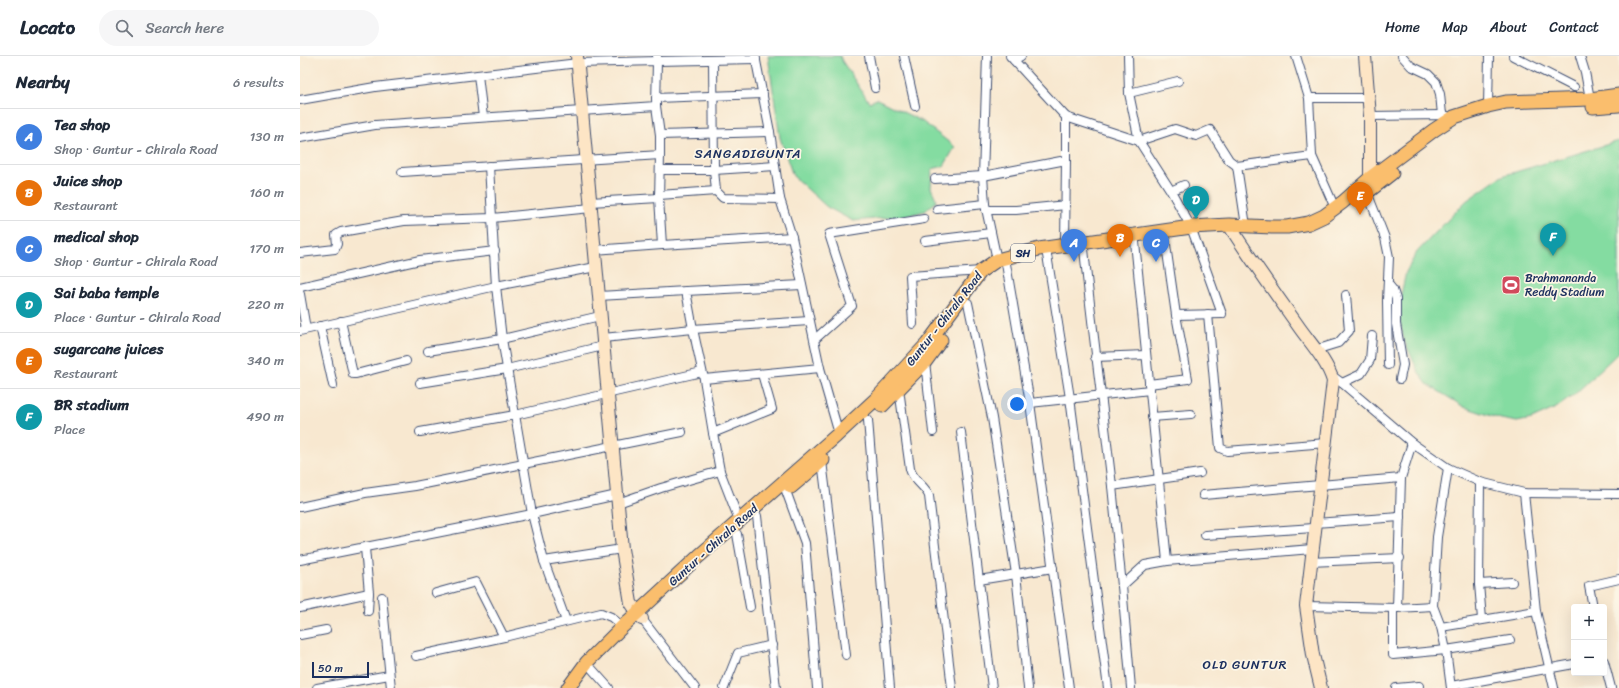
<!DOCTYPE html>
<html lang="en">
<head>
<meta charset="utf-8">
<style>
  body { margin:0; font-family:Sriracha,sans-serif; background:#f6f6f7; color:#1f2937 }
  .controls { position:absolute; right:12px; bottom:12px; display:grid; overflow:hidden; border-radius:4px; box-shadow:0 4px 16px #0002 }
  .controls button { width:36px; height:36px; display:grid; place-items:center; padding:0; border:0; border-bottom:1px solid #e0e1e3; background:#fff; color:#1f2937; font:20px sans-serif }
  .scale { position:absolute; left:12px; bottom:10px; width:57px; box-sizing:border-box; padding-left:4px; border:2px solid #1b2f5e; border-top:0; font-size:11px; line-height:14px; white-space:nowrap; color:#1b2f5e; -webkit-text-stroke:3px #fcf5e5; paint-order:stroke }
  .you { position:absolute; left:717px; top:348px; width:14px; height:14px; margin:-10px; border:3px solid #fff; border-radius:50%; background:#1a73e8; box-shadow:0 0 0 6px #1a73e833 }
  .badge { display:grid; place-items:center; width:26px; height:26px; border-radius:50%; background:#d93025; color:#fff; font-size:13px; font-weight:700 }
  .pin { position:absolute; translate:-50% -33px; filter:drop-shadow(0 1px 2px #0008) }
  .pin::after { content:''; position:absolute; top:21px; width:14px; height:12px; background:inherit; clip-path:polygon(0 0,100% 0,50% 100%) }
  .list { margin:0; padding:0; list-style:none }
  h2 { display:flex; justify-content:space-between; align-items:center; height:52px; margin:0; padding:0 16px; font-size:17px }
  h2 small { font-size:13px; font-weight:400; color:#747a83 }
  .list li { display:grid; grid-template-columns:26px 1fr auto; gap:12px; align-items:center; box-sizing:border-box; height:56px; padding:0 16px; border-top:1px solid #e0e1e3 }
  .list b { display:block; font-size:15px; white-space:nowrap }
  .list p { margin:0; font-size:13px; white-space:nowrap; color:#747a83 }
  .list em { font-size:13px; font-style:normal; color:#747a83 }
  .icon { flex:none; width:22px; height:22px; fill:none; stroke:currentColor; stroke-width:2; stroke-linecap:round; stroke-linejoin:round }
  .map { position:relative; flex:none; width:1319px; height:632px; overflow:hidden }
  header { display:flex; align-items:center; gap:24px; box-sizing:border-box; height:56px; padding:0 20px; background:#fff; border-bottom:1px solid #e0e1e3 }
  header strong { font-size:19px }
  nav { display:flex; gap:22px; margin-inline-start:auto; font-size:14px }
  .search { width:280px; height:36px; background:#f6f6f7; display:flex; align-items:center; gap:10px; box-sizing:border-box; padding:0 14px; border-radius:22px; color:#747a83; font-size:15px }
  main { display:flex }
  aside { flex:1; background:#fff }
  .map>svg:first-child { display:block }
</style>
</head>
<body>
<header>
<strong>Locato</strong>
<div class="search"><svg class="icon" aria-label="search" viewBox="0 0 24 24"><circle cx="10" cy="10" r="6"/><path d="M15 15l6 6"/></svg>Search here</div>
<nav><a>Home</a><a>Map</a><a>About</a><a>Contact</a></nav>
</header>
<main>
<aside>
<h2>Nearby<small>6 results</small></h2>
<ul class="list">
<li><span class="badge" style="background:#3f7fe0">A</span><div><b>Tea shop</b><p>Shop · Guntur - Chirala Road</p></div><em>130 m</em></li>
<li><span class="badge" style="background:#e8710a">B</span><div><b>Juice shop</b><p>Restaurant</p></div><em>160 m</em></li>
<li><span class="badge" style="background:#3f7fe0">C</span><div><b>medical shop</b><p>Shop · Guntur - Chirala Road</p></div><em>170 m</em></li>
<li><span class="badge" style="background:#0f9aa8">D</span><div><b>Sai baba temple</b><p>Place · Guntur - Chirala Road</p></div><em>220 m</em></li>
<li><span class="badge" style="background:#e8710a">E</span><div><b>sugarcane juices</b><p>Restaurant</p></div><em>340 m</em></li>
<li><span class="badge" style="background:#0f9aa8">F</span><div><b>BR stadium</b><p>Place</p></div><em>490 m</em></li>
</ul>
</aside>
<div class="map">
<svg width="1319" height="632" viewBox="0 0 1319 632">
  <rect width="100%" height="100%" fill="#fcf5e5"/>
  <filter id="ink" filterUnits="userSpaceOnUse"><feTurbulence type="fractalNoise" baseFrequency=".025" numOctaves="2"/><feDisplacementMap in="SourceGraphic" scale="8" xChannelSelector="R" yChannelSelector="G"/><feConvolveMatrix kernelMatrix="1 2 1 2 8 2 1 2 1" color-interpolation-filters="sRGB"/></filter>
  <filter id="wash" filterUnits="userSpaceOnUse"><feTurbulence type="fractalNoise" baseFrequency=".012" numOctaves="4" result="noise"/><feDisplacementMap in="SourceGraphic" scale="16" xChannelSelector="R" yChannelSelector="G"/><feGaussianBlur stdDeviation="0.9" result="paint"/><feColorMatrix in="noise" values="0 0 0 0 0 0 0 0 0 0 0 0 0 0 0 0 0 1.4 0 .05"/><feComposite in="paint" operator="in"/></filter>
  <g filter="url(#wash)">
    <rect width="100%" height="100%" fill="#f8e8d0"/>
    <g fill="#84dca1" stroke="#508680">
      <path d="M468,0H540L542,5L569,46L577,43L623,66L655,91L644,110L632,113L631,132L637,145L625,155L605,160L553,165L527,151L493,120L480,82Z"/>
      <path d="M1319,85V296L1274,339L1256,352L1232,363L1217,366L1201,363L1164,351L1127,328L1118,315L1104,284L1100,267L1099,248L1106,216L1117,196L1166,145L1202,120Z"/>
    </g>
  </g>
  <g filter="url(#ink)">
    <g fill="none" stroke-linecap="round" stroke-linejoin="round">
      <g stroke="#3c4b6f" stroke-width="10">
        <g id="street">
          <path d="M455,0L470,76L480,143L492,181L520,312L539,378"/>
          <path d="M569,0L575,32"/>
          <path d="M604,0L615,50"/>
          <path d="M687,0L683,120L685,148L697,204"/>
          <path d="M710,0L766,61L839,85L871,135L891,171L922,258L876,259"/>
          <path d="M828,0L829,37L839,85L875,73L896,80L910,74L929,104L937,110L1012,100"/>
          <path d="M996,0L1009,42"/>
          <path d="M1102,0L1111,10L1128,18L1136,26L1140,38L1142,59"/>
          <path d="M1213,0L1274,31"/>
          <path d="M1280,0L1285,16L1290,43"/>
          <path d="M357,1V5L456,3"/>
          <path d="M413,4L414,114L475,110"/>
          <path d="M714,4L721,0"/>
          <path d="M178,19L183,61"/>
          <path d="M829,37L878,25"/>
          <path d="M356,42L463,38"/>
          <path d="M0,44L75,31L278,7L357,5L356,50L75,69L0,82"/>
          <path d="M356,50L360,79L470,76"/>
          <path d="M1188,50L1189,0"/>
          <path d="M1070,60L1142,59L1147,60L1151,63"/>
          <path d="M189,110L196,230L296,211"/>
          <path d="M937,110L946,170"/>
          <path d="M360,114H414L416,135L423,142L480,143"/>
          <path d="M102,116L360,99V79"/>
          <path d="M635,123L683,120L766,104V61"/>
          <path d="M871,135L884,129"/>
          <path d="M1067,136L1085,182L1089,201L1087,245L1088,309"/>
          <path d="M359,139L416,135"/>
          <path d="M290,146L359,142L360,99"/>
          <path d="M1035,152L1012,100L1009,42H1069"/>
          <path d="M637,153L685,148"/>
          <path d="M686,154H716L766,149"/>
          <path d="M625,185L691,177"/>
          <path d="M835,186L867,505"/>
          <path d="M362,189L492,181"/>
          <path d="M765,189L766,104"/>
          <path d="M784,193C792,272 803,351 812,430L900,417"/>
          <path d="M294,194L362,189L359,142"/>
          <path d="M0,197L35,193L37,188L36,179L41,176L104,165L192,162L291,152"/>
          <path d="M747,199L770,342L808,632"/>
          <path d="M705,202L730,347L769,632"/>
          <path d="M502,229L386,235L393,273L509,265"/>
          <path d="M1089,229L1093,234L1096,243V268L1103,309L1100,323"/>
          <path d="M0,231L120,204L195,195"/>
          <path d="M0,238L6,273"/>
          <path d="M299,240L386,235"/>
          <path d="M668,247L692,362L716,518L728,632"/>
          <path d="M908,258L920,392L927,395L1026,387"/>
          <path d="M41,265L53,318H56L106,305"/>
          <path d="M613,268L610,220L681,215"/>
          <path d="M20,270L33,329"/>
          <path d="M0,275L196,230L202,283L232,458L244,505L266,565"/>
          <path d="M303,282L393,273L404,323L520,312"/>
          <path d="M514,284L552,250L529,178L624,163"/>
          <path d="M1015,294L1038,287L1049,275L1046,239"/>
          <path d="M128,295L202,283L300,260"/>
          <path d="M795,301L846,299"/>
          <path d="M625,306L633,376"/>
          <path d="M1031,319L1042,327L1112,387L1148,412L1180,426L1224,437L1319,438"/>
          <path d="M404,323L413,377"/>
          <path d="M120,327L207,313L303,290"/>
          <path d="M1042,327L1061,318L1070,304L1072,280"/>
          <path d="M849,328L888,323L876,259L865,182"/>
          <path d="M599,333L610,413C613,425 625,429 629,440L652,632"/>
          <path d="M730,347L850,334"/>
          <path d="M852,361L891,358"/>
          <path d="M568,364L590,632"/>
          <path d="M120,376L215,359L402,316"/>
          <path d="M661,376L692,632"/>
          <path d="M1112,387L1101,422L1097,552L1133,550"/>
          <path d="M522,405L546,599"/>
          <path d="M1148,412L1137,481L1133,550L1141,571L1146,594L1151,632"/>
          <path d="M1180,426L1179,528L1182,563"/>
          <path d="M812,430L822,530"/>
          <path d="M486,435L505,487L517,632"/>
          <path d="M1224,437L1236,555L1254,632"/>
          <path d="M903,439L1101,422"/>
          <path d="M318,447L361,432L420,415"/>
          <path d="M0,451L65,437L115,430L382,376"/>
          <path d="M457,460L476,632"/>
          <path d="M439,464L420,415L413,377L472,353L462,318"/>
          <path d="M1015,467L1100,461"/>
          <path d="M437,478L450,551"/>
          <path d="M905,479L1014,472"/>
          <path d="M0,504L232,458L317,439"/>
          <path d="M244,505L322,493"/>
          <path d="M1010,506L1100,502"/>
          <path d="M679,524L753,512"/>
          <path d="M1179,528L1212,526"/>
          <path d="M136,537L176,526L204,581L301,557L311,561L323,571"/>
          <path d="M82,541L91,632"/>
          <path d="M1006,550L1097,552"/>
          <path d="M1293,551L1289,530L1319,523"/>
          <path d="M0,552L69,537L65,492"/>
          <path d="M1093,552V599L1146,594L1210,584"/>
          <path d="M68,555L69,537"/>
          <path d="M342,563L395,632"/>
          <path d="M1141,571L1236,555"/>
          <path d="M0,579L26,574"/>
          <path d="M116,600L204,581"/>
          <path d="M1304,605L1311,632"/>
          <path d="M292,613L309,632"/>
          <path d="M1151,630L1274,608"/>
          <path d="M17,632L89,619"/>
          <path d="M424,632L438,597L472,589"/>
          <path d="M831,632L822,530L845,509L867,505L1012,493"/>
          <path d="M1096,632L1119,630"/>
        </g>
      </g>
      <g stroke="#3c4b6f" stroke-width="14">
        <g id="secondary">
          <path d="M277,0L322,493L331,547L342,563"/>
          <path d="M1065,0L1070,60V122"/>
          <path d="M929,169C951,204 975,237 999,271C1011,288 1027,305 1033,325L1006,550L1013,599L1021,632"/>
        </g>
      </g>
      <g stroke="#3c4b6f" stroke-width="15">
        <g id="primary">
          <path d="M1293,51L1319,49"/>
          <path d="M1060,142L1092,117"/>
          <path d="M582,350L625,306L641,284"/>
          <path d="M491,431L523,404"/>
          <path d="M268,632L287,606L322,571L399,500L536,380L577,342L627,288L681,215L697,204L739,193L891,171L929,169L972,171H987L1009,167L1024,160L1043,146L1070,122L1134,74L1154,61L1188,50L1206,46L1290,43L1319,39"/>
        </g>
      </g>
      <use href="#street" stroke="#fff" stroke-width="8"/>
      <use href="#secondary" stroke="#fde5c5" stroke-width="12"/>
      <use href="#primary" stroke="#fabe6d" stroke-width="13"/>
    </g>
  </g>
  <defs>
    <g id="stadium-square" transform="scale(1)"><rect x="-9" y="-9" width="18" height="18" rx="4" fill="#d1495b" stroke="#fcf5e5"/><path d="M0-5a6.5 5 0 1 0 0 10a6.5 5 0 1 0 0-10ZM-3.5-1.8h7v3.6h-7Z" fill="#fff"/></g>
  </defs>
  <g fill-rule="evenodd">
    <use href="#stadium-square" x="1211" y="229"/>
  </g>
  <g text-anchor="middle" stroke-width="3.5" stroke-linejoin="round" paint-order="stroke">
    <rect fill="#fcf5e5" stroke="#5e6a86" stroke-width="1" x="711" y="188" width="24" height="18" rx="3"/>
    <g font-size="11" font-weight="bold" fill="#1b2f5e">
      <text x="723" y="201">SH</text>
    </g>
    <g font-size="12" fill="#1b2f5e" stroke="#fcf5e5" text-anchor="start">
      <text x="1225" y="226">Brahmananda<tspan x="1225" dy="14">Reddy Stadium</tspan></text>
    </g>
    <g font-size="12" fill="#1b2f5e" stroke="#fcf5e5">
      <text transform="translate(644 263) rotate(-52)" y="4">Guntur - Chirala Road</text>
      <text transform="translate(413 489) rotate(-42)" y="4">Guntur - Chirala Road</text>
    </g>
    <g font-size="13" letter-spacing="1" fill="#1b2f5e" stroke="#fcf5e5">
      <text x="448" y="102">SANGADIGUNTA</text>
      <text x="945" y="613">OLD GUNTUR</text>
    </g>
  </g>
</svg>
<div class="controls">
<button>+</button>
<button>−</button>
</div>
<div class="scale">50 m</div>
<div class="you"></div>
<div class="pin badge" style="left:774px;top:206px;background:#3f7fe0">A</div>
<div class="pin badge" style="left:820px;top:201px;background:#e8710a">B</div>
<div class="pin badge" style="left:856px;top:206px;background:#3f7fe0">C</div>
<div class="pin badge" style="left:896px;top:163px;background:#0f9aa8">D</div>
<div class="pin badge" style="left:1060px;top:159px;background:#e8710a">E</div>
<div class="pin badge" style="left:1253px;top:200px;background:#0f9aa8">F</div>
</div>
</main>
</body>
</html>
